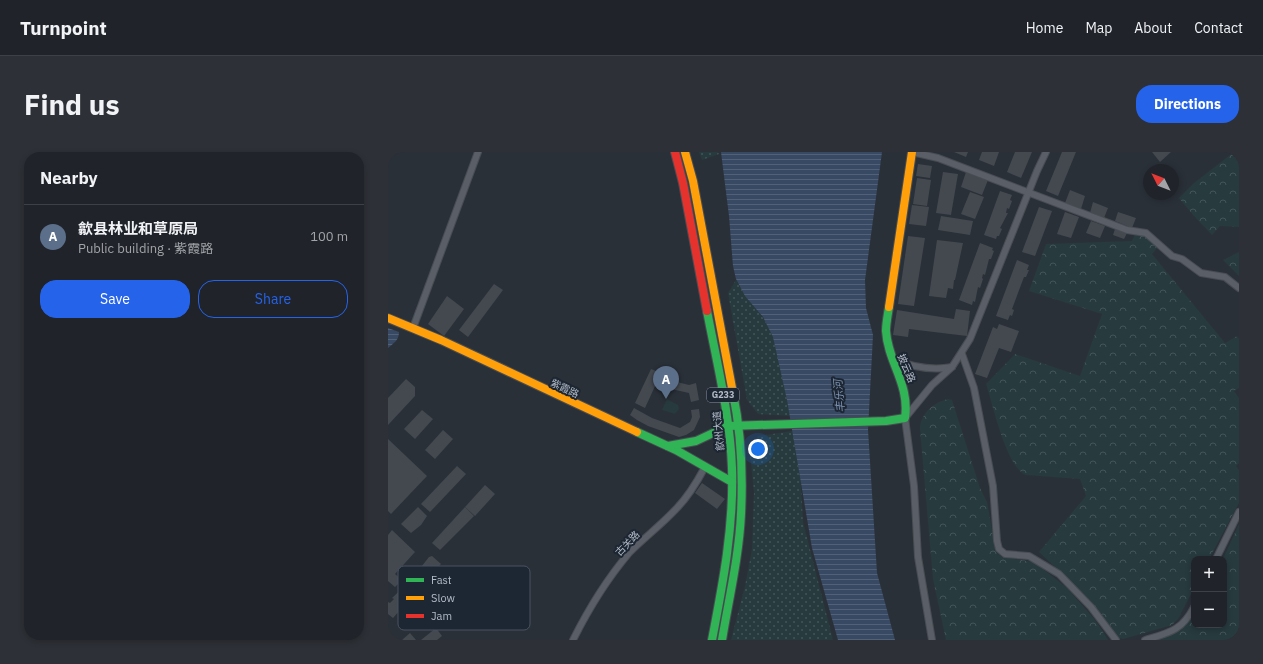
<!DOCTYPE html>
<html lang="en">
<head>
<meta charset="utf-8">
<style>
  body { margin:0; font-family:"IBM Plex Sans","Noto Sans SC",sans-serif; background:#2d3036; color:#f1f3f6 }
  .controls { position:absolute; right:12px; bottom:12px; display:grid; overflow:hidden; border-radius:8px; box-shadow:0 2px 6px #0003 }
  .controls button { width:36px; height:36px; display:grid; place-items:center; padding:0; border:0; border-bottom:1px solid #3d4147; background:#20242a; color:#f1f3f6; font:20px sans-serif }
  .compass { position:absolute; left:755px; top:12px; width:36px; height:36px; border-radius:50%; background:#20242a; box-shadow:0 2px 6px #0003; rotate:312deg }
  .you { position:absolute; left:370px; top:297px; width:14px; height:14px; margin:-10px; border:3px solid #fff; border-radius:50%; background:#1a73e8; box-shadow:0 0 0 6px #1a73e833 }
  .badge { display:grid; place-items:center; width:26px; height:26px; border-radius:50%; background:#2563eb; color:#fff; font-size:13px; font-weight:700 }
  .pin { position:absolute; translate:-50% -33px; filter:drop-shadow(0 1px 2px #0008) }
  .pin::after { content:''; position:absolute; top:21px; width:14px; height:12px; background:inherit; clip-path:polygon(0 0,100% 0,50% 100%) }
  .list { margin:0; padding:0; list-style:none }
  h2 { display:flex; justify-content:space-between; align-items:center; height:52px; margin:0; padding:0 16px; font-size:17px }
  h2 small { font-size:13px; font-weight:400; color:#a2a4a8 }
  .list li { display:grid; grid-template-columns:26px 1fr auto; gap:12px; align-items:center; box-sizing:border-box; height:64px; padding:0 16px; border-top:1px solid #3d4147 }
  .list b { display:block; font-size:15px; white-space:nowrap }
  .list p { margin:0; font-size:13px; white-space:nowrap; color:#a2a4a8 }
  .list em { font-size:13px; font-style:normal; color:#a2a4a8 }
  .actions { display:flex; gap:8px; padding:12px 16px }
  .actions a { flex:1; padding:9px 0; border:1px solid #2563eb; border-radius:16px; text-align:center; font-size:14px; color:#2563eb }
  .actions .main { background:#2563eb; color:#fff }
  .map { position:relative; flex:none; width:851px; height:488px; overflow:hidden; border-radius:16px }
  header { display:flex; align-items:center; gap:24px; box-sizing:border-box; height:56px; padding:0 20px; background:#20242a; border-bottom:1px solid #3d4147 }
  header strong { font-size:19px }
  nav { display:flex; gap:22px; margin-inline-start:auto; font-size:14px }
  .intro { display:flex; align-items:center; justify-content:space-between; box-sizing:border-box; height:96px; padding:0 24px }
  h1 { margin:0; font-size:28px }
  .button { padding:10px 18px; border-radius:16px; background:#2563eb; color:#fff; font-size:14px; font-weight:700 }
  main { display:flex; gap:24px; padding:0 24px }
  aside { flex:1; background:#20242a; border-radius:16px; box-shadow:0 2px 6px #0003 }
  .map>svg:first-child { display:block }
</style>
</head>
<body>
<header>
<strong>Turnpoint</strong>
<nav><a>Home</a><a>Map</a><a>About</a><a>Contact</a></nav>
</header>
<div class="intro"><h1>Find us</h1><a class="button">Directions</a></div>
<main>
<aside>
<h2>Nearby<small></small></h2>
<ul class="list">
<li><span class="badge" style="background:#5c6f8a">A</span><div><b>歙县林业和草原局</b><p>Public building · 紫霞路</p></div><em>100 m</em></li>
</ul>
<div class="actions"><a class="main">Save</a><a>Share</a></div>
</aside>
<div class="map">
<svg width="851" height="488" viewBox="0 0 851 488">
  <defs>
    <pattern id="forest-crowns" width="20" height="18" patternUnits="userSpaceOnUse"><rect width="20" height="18" fill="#273a3e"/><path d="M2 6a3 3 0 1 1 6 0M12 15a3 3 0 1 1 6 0" fill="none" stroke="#445559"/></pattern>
    <pattern id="park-dots" width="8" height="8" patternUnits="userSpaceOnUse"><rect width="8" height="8" fill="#273a3e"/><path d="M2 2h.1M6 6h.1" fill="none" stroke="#445559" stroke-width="1.8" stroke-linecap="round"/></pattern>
    <pattern id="water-rules" width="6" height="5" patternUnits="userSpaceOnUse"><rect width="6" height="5" fill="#384963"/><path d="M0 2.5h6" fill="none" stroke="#526178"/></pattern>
  </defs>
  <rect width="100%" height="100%" fill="#2a3038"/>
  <path fill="#273a3e" d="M279,247L290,253L291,257L287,262L274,258Z"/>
  <g fill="url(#forest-crowns)">
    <path d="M846,0H851V75L832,74L824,83L805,63L791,46L806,31Z"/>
    <path d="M750,76L769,96L764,102L837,191L849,184L851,187V236L846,239L851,246V311L848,314L851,318V351L821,407H806V436L790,467L784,473L735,487L731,486L689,436L651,400L698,344L692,327L638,323C618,315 605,253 598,232L627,202L692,224L714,162L641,139L658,92L744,89Z"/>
    <path d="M851,100V124L835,108Z"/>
    <path d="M560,247L564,248L592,336L599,350L608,400L614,405L646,410L679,436L708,469L720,488H558L545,427L532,277C532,262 546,250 560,247Z"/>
    <path d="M851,372V488H755C776,482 791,481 806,463V473H836V407H835Z"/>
  </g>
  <g fill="url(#park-dots)">
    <path d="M311,0H330L331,2L314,8Z"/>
    <path d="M348,128C357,146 372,158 381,176C392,196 398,241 402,264L370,262L359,248L340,141Z"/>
    <path d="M410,278L415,370L445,488H343L357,434L364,397L366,340L362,301L370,284Z"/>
  </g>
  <g fill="url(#water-rules)">
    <path d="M333,0H494L477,128L478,156L485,183L480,278L489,421L507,488H450L424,396L399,248L385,185L375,165L357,144L348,127L345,114L341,64Z"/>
    <path d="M0,176L11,180C11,188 6,191 0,196Z"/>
  </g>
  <g fill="#444950">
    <path d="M566,0H580L578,5Z"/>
    <path d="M594,0H611L606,14L591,8Z"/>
    <path d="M627,0H644L633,26L619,20Z"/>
    <path d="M674,0H688L670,44L658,39Z"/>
    <path d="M764,0H783L772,10Z"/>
    <path d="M530,12L544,14L542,26L528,24Z"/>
    <path d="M555,20L570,22L563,63L548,61Z"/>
    <path d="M578,20L600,28L594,43L573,35Z"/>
    <path d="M529,26L543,28L539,54L525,52Z"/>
    <path d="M682,38L697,44L693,57L677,51Z"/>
    <path d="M612,39L624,43L622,48L624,49L621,57L619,56L618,61H620L612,76L614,77L611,84H609L608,87L596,83Z"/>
    <path d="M582,40L596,45L587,67L573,62Z"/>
    <path d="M705,50L720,56L716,66L702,61Z"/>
    <path d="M524,53L541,55L538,74L521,72Z"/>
    <path d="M651,55L664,59L647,104L634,100Z"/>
    <path d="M677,60L691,65L683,86L669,82Z"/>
    <path d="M730,60L748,66L744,76L727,69Z"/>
    <path d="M553,64L585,69L582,83L550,78Z"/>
    <path d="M703,69L717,74L712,86L698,81Z"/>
    <path d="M727,77L739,81L736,87L725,83Z"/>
    <path d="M520,84L537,86L526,154L510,152Z"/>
    <path d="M549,88L575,91L567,128H566L565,137L560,136L558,146L541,144Z"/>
    <path d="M592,91L605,96L604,98L606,99L603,107H601L597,123L595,122L594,126L595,127L592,136L590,135L587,150L585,149L584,153L571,148Z"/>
    <path d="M629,108L641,113L639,118H641L638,125H636L624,157L626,158L624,164L622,163L620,168L608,164Z"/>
    <path d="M106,132L115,138L80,185L71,178Z"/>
    <path d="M59,144L76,157L56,184L40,172Z"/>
    <path d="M568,157L582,159L579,184L521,177L520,185L505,183L509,158L566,167Z"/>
    <path d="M611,172L631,179L623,200L611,196L599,226L587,222L605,175L609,177Z"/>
    <path d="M263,217L273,221L257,256L247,251Z"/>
    <path d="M18,227L27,235V244L0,273V246Z"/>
    <path d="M285,229L301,233L308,231L311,248L303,250L301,241L283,237Z"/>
    <path d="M246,256L264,266L292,276L302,270L304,265L303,258L311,257L312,265L306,278L298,283L291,285L260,274L249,268L242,263Z"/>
    <path d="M34,258L45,267L27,287L16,277Z"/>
    <path d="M55,278L65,287L47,307L37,298Z"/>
    <path d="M0,287L39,324L3,362L0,359Z"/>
    <path d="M69,314L78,322L42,360L33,352Z"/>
    <path d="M314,331L337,347L329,357L307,341Z"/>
    <path d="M97,333L107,342L87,364L77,355Z"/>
    <path d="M30,355L39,364L33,373L23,381L13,372Z"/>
    <path d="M77,355L86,364L52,398L44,391Z"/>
    <path d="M4,378L27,400L7,422L14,428L7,435L0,429V383Z"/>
    <path d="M44,404L53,412L5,466L0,462V450L2,451L6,447L4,446L22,429L21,428L25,423L26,424L41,405Z"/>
    <path d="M48,476L54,484L49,488H33Z"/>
    <path d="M22,481L28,488H14Z"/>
  </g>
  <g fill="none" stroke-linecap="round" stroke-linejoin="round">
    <g stroke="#484c53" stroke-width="8">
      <g id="street">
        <path d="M524,0L550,6L739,78L758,81L784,104L794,107L813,121L837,125L851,136"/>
        <path d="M25,176L90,0"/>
        <path d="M574,202L586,236L605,334L609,389L611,397L617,402L641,404L671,422L703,455L728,488"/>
        <path d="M504,207C524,215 543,219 564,215"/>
        <path d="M828,407L851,360"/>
        <path d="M185,488C200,458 219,427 241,401C256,386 273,373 288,357C300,345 309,330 317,315"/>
        <path d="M544,488L530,405L526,334L517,266L544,233L564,215L582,187L649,19L658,0"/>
        <path d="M757,488C780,481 794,479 806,455"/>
      </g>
    </g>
    <g stroke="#484c53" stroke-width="10">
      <g id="fast">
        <path d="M319,159C329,211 342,263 344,316C346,374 335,431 324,488"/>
        <path d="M249,280L288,298L344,330"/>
        <path d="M280,294L308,289L340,274L498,269L517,266C522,232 500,211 498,179C498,171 500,162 501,155"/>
        <path d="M334,488C341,446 351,404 353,362C355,322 353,280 345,241"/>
      </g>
    </g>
    <g stroke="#484c53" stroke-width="10">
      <g id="slow">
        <path d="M297,0L305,29L345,241"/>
        <path d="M501,155L524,0"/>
        <path d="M0,166L53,188L249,280"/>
      </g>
    </g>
    <g stroke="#484c53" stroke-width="10">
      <path id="jam" d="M287,0L295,31L319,159"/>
    </g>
    <use href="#street" stroke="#5a5e66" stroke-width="6"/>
    <use href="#fast" stroke="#30b455" stroke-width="8"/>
    <use href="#slow" stroke="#ff9f0a" stroke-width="8"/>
    <use href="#jam" stroke="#e5322d" stroke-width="8"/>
  </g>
  <g text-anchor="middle" stroke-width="4" stroke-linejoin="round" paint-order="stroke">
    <rect fill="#1d2633" stroke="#878f9c" stroke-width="1" x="319" y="236" width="32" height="14" rx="3"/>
    <g font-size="9" font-weight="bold" fill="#b4bcc9">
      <text x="335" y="246">G233</text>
    </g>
    <g font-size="10" fill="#b4bcc9" stroke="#1d2633">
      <text transform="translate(519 216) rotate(67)" y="4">披云路</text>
      <text transform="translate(177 236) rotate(25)" y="4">紫霞路</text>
      <text transform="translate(330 279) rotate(-96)" y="4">歙州大道</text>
      <text transform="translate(239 391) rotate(-46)" y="4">古关路</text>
    </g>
    <g font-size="11" font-style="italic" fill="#7c92b1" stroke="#1d2633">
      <text transform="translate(451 244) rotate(-95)" y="4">丰乐河</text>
    </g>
  </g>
  <rect x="10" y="414" width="132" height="64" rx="6" fill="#1d2633" stroke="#4a5360" stroke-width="1"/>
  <rect x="18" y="426" width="18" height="4" fill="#30b455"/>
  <rect x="18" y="444" width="18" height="4" fill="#ff9f0a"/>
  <rect x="18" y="462" width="18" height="4" fill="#e5322d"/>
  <g font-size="11" fill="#b4bcc9">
    <text x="43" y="432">Fast</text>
    <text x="43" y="450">Slow</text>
    <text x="43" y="468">Jam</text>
  </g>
</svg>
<div class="controls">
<button>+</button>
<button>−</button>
</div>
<svg class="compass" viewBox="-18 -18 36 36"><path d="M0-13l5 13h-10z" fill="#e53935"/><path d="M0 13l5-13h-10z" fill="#a2a4a8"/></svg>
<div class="you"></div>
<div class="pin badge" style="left:278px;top:247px;background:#5c6f8a">A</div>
</div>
</main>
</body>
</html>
